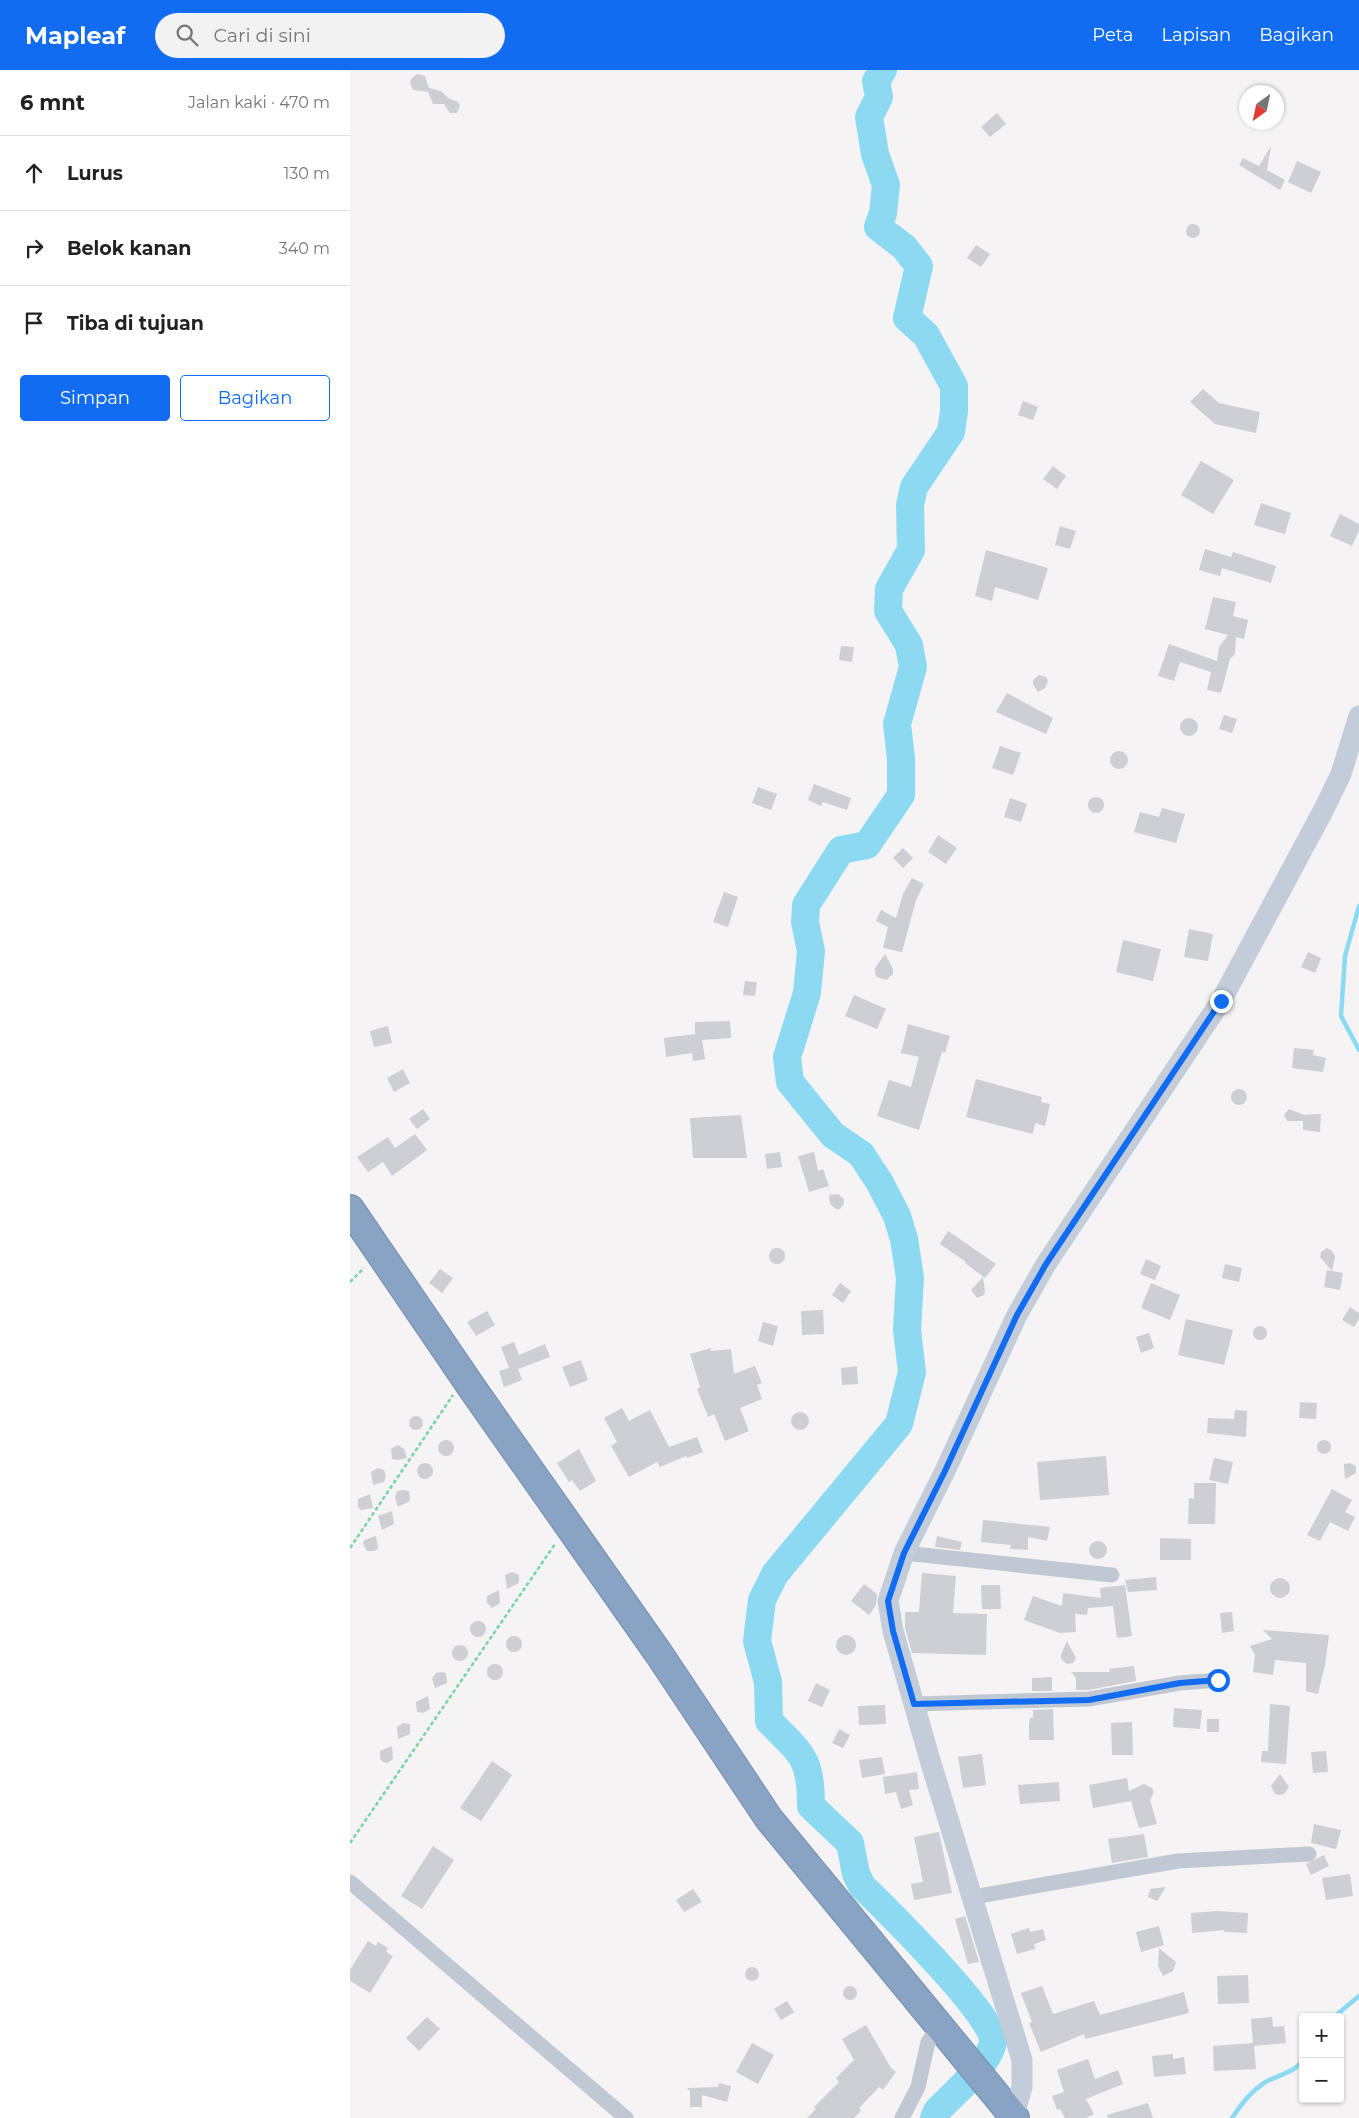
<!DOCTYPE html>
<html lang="id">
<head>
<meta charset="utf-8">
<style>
  body { margin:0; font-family:Montserrat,sans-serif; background:#f2f2f2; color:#222 }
  .controls { position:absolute; right:15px; bottom:15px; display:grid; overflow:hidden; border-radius:5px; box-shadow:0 1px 4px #0004 }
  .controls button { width:45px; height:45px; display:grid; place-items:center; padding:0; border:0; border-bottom:1px solid #e0e0e0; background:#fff; color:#222; font:25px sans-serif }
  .compass { position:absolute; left:889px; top:15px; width:45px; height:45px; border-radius:50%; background:#fff; box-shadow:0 1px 4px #0004; rotate:213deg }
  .stop { position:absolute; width:15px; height:15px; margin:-11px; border:4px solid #116cf1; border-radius:50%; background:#fff }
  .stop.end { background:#116cf1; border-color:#fff; box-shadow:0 1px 5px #0008 }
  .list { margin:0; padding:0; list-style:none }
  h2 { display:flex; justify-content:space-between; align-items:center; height:65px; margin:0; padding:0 20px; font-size:21px }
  h2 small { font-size:16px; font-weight:400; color:#767676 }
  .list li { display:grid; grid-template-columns:32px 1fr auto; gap:15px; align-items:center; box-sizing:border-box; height:75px; padding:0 20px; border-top:1px solid #e0e0e0 }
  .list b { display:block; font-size:19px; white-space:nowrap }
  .list em { font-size:16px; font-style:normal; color:#767676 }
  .actions { display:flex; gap:10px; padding:15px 20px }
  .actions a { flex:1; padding:11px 0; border:1px solid #116cf1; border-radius:5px; text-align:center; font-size:18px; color:#116cf1 }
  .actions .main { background:#116cf1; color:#fff }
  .icon { flex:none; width:28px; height:28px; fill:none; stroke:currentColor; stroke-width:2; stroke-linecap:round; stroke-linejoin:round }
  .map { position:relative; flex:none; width:1009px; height:2048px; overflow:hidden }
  header { display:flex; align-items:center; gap:30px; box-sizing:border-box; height:70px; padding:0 25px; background:#116cf1; color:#fff }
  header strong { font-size:24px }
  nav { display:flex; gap:28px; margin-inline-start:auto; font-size:18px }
  .search { width:350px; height:45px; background:#f2f2f2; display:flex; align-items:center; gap:12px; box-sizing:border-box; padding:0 18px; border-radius:28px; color:#767676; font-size:19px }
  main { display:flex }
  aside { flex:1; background:#fff }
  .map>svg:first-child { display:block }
</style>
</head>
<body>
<header>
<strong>Mapleaf</strong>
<div class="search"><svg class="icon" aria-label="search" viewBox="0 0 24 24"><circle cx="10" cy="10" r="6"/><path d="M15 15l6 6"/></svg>Cari di sini</div>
<nav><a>Peta</a><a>Lapisan</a><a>Bagikan</a></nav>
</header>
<main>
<aside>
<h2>6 mnt<small>Jalan kaki · 470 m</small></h2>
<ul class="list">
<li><svg class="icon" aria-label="ahead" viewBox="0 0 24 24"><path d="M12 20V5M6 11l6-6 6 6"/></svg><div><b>Lurus</b></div><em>130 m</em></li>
<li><svg class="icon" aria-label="right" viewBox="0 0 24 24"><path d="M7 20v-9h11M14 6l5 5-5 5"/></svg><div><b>Belok kanan</b></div><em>340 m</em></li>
<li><svg class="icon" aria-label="arrive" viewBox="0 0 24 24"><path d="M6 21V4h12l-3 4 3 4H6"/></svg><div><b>Tiba di tujuan</b></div></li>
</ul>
<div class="actions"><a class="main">Simpan</a><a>Bagikan</a></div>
</aside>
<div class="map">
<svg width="1009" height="2048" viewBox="0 0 1009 2048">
  <rect width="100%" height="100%" fill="#f5f3f3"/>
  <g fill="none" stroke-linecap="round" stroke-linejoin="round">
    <g stroke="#8cdaf2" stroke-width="4.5">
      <path d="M1009,836L995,886L991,946L1009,980"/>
      <path d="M984,1947L1009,1926"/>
      <path d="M882,2048C891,2034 900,2022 914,2013C926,2005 946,2003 953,1989"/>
    </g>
    <path stroke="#8cdaf2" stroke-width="28" d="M533,0L526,11L529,27L519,47L525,84L536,115L533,143L528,157L554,177L569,196L557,248L576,265L604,316V341L601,362L564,417L560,435L561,480L539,519L538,541L559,575L563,597L547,654L551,689V725L517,775L491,780L456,835L455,852L461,881L457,923L437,987L440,1012L483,1065L511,1084L530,1113L547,1146L554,1169L560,1208L557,1260L562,1302L549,1354L425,1504L412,1530L407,1571L418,1612L419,1651C452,1685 461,1687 461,1736L500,1773L506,1804L512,1816C535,1838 643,1945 643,1970C643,1991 601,2026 587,2041L584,2048"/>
  </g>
  <g fill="#cdcfd5">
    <path d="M67,4L75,6L79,18L91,21L98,28L108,32L110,36L107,43H100L94,34H83L78,22L63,20L60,13L61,9Z"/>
    <path d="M647,43L656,54L640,67L631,57Z"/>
    <path d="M921,76L917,100L935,110L930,120L889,95L893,88L909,96Z"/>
    <path d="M947,91L971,102L961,123L938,112Z"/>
    <circle cx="843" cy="161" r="7"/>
    <path d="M626,175L640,184L631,197L617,188Z"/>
    <path d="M853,319L869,333L910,342L906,363L865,354L840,332Z"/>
    <path d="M673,331L688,337L683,350L668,345Z"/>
    <path d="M851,391L884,410L863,444L831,425Z"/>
    <path d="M703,396L716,406L707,419L693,409Z"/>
    <path d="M911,433L941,443L935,464L904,455Z"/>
    <path d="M990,444L1009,454V461L1002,476L980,466Z"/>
    <path d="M710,456L726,461L720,479L705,475Z"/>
    <path d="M855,479L881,487L883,482L926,496L921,513L872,498L870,506L849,500Z"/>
    <path d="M636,480L698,498L688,530L645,517L642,531L625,526Z"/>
    <path d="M863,527L886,532L883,546L898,550L894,569L886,567L885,584L880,589L871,623L857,620L861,602L830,592L824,611L808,606L819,574L867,591L869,577L878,565L855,559Z"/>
    <path d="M491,576L504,577L502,592L489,590Z"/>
    <path d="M689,605L696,607L698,611L695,618L688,622L683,614V610Z"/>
    <path d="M657,623L703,648L696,664L646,642Z"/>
    <path d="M874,645L887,649L882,663L869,659Z"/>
    <circle cx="839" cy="657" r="9"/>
    <path d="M650,676L671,683L663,705L642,698Z"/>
    <circle cx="769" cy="690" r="9"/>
    <path d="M464,714L501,728L497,740L473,732L471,736L458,730Z"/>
    <path d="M408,717L427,724L421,740L402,733Z"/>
    <circle cx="746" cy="735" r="8"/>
    <path d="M660,728L677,734L671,752L654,747Z"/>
    <path d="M812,738L835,744L826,773L784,762L790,742L809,747Z"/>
    <path d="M588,765L607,778L596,794L578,782Z"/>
    <path d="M553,778L563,788L553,798L543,788Z"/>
    <path d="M562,808L574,814L566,830L552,882L533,878L538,857L526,851L531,840L546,848L553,824Z"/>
    <path d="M374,822L388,827L378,857L363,852Z"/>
    <path d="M839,859L863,864L858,891L834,887Z"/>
    <path d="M773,870L811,879L803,911L766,902Z"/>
    <path d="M958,882L971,888L965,903L951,897Z"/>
    <path d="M535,884L543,899V904L536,910L527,907L525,903V898Z"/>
    <path d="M395,911L407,912L405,926L393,925Z"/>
    <path d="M504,925L536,939L527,959L495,946Z"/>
    <path d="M380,951L381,968L352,970L355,989L343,991L342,983L316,987L314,968L345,964V952Z"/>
    <path d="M558,954L600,966L595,983L592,982L569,1060L527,1046L539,1010L561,1017L569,987L551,983Z"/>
    <path d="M38,956L42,973L24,977L20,961Z"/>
    <path d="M944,978L964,980L963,985L976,988L973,1002L942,998Z"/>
    <path d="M53,999L60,1013L44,1022L37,1008Z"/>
    <path d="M626,1009L692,1027L691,1032L700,1034L695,1056L685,1053L683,1064L616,1047Z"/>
    <circle cx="889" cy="1027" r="8"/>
    <path d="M73,1039L80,1049L67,1059L59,1049Z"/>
    <path d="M939,1039L954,1045L971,1044L970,1062L953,1060V1051H937L934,1045Z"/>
    <path d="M391,1045L397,1088H343L340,1048Z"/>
    <path d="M65,1064L77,1080L42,1106L33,1092L18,1102L7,1087L38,1067L45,1078Z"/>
    <path d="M430,1082L432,1097L417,1099L415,1084Z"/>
    <path d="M464,1082L468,1101L473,1099L479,1116L459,1122L448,1086Z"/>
    <path d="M488,1124L494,1129V1133L490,1139H486L480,1134L479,1125Z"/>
    <path d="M598,1161L646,1194L635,1208L615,1193L616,1192L590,1174Z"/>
    <path d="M977,1178L981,1180L985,1186L982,1201L970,1187L971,1182Z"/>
    <circle cx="427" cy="1186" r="8"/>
    <path d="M796,1189L811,1196L805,1210L790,1204Z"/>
    <path d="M875,1194L892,1198L889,1212L872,1208Z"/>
    <path d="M90,1199L103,1208L92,1223L79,1213Z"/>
    <path d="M977,1200L993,1203L990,1220L974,1217Z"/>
    <path d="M633,1207L635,1222L634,1225L627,1228L621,1220Z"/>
    <path d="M490,1213L501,1221L493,1233L482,1225Z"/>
    <path d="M801,1213L830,1225L820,1250L791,1238Z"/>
    <path d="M1000,1237L1009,1243V1249L1004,1257L992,1250Z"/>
    <path d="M473,1240L474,1264L452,1265L451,1241Z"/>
    <path d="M137,1241L145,1255L126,1266L117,1252Z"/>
    <path d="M836,1249L883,1260L874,1295L828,1285Z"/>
    <path d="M413,1252L428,1256L423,1276L408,1271Z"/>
    <circle cx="910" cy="1263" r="7"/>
    <path d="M799,1263L804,1278L791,1283L786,1267Z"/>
    <path d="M164,1272L169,1285L195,1274L200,1287L168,1299L172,1310L154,1317L149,1301L159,1298L151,1277Z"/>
    <path d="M361,1278V1281L381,1279L384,1304L405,1296L412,1313L407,1315L412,1329L390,1338L399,1361L375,1371L364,1344L358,1347L347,1319L350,1317L340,1284Z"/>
    <path d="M231,1290L238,1310L220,1317L212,1297Z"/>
    <path d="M507,1296L508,1314L492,1315L491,1298Z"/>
    <path d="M950,1332L967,1333L966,1349L949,1348Z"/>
    <path d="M272,1338L279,1351L300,1340L319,1377L347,1367L353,1382L337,1388L336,1386L310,1397L307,1392L279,1407L261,1376L267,1372L254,1348Z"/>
    <path d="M885,1340L897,1341L896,1367L857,1363L858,1348L884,1349Z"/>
    <circle cx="450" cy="1351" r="9"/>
    <circle cx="66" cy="1353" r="7"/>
    <circle cx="974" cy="1377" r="7"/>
    <circle cx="96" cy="1378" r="8"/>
    <path d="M48,1375L54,1379L57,1388L48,1390L42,1389L41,1379Z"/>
    <path d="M229,1379L246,1411L230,1421L222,1410L219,1412L207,1393Z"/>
    <path d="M756,1386L759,1425L690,1430L687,1392Z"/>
    <path d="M864,1388L883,1392L878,1414L859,1410Z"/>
    <path d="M1000,1393L1006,1396V1403L995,1409L994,1394Z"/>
    <circle cx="75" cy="1401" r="8"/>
    <path d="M28,1398L34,1400L36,1406L34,1412L23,1415L21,1402Z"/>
    <path d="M844,1413H866L865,1454H838L839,1428L844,1429Z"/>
    <path d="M982,1419L1002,1430L995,1442L1005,1447L998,1461L980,1452L970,1471L957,1465Z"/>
    <path d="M53,1420L59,1421L60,1431L48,1437L45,1428L47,1421Z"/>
    <path d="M20,1424L23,1438L11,1440L8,1437V1429Z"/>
    <path d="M42,1441L44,1454L32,1460L28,1446Z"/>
    <path d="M633,1450L700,1457L697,1471L678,1467V1480L660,1479L661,1475L631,1472Z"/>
    <path d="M26,1466L28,1478L25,1481H17L13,1474L14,1470Z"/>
    <path d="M587,1466L612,1472L610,1480L585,1477Z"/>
    <path d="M810,1468L841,1469V1490H810Z"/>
    <circle cx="748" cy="1480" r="9"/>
    <path d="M162,1502L169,1505V1513L157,1519L155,1505Z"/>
    <path d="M572,1503L606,1506L603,1543L637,1544L636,1585L562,1583L555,1558V1542H569Z"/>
    <path d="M806,1507L807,1520L778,1522L775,1510Z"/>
    <circle cx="930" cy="1518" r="10"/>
    <path d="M514,1514L527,1524L526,1535L519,1545L501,1531Z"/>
    <path d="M631,1515H650L651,1539H632Z"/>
    <path d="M775,1515L782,1566L767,1568L763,1536L738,1538L737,1545L725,1544L726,1562L710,1563L674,1550L683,1526L712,1536L713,1523L751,1528L750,1518Z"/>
    <path d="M149,1520L150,1533L142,1538L137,1533V1526Z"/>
    <path d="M882,1542L884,1561L872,1563L870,1543Z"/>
    <circle cx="128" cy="1559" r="8"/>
    <path d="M913,1560L979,1565L975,1595L968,1624L956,1621V1593L925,1590L923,1605L903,1602L905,1585L900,1576L922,1569Z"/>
    <circle cx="496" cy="1575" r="10"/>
    <circle cx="164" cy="1574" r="8"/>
    <path d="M717,1571L726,1588L723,1593L717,1594L711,1589V1585Z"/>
    <circle cx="110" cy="1583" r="8"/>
    <circle cx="145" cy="1602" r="8"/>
    <path d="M784,1596L786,1611L738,1620H726V1608L721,1602H760L759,1599Z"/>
    <path d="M90,1602L96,1603L97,1613L85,1618L82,1609L86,1603Z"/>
    <path d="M702,1607V1621H682V1608Z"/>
    <path d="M466,1613L480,1620L472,1637L458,1631Z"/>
    <path d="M78,1626L80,1639L73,1643L67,1642L66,1632Z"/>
    <path d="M920,1634L940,1636L936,1694L911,1692L912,1681H918Z"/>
    <path d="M535,1635L536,1654L509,1655L508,1636Z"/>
    <path d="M824,1638L852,1640L850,1659L823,1657Z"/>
    <path d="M703,1639L704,1670H679V1653L680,1648H683V1640Z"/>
    <rect x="857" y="1649" width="12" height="13"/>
    <path d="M782,1652L783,1685H762L761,1653Z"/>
    <path d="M53,1653L60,1654V1664L48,1669L47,1657Z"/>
    <path d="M489,1659L500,1665L493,1678L482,1673Z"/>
    <path d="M42,1676L43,1689L37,1693L33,1692L30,1689V1681Z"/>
    <path d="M976,1681L978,1702L963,1703L961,1682Z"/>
    <path d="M632,1684L636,1715L613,1718L608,1687Z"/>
    <path d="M532,1687L535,1704L512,1708L509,1690Z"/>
    <path d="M142,1691L162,1705L131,1751L110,1738Z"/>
    <path d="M567,1702L569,1719L559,1720L563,1735L551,1739L546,1722L535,1724L533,1707Z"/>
    <path d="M930,1704L939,1717L934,1724L930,1725L925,1724L921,1716Z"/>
    <path d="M777,1708L779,1721L794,1714L802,1718L804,1722L800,1730L807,1754L789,1758L781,1731L743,1738L739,1715Z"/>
    <path d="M709,1712L710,1731L670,1734L668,1715Z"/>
    <path d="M964,1754L991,1760L986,1779L961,1773Z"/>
    <path d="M589,1762L602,1823L564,1830L561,1814L573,1812L564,1767Z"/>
    <path d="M794,1764L798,1787L762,1793L758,1769Z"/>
    <path d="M83,1776L104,1790L72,1839L51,1826Z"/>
    <path d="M974,1785L979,1796L961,1805L956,1794Z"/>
    <path d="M1000,1804L1003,1826L976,1830L972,1808Z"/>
    <path d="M816,1817L807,1831L798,1827L800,1819Z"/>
    <path d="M343,1819L352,1832L334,1842L326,1830Z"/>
    <path d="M867,1841L898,1843L897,1863L874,1862V1860L842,1863L841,1843Z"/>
    <path d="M615,1846L629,1892L618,1894L605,1849Z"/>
    <path d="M809,1856L814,1875L791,1882L786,1862Z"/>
    <path d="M679,1858L680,1862L693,1859L696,1870L684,1874L685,1879L667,1884L661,1864Z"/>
    <path d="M18,1871L26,1876L28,1872L38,1878L36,1882L43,1886L20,1923L0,1911V1900Z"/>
    <path d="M809,1878L826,1892L823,1901L813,1906L808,1896Z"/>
    <circle cx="402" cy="1904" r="7"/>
    <path d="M898,1905L899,1933L868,1934L867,1906Z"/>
    <circle cx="500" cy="1923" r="7"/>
    <path d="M692,1916L703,1944L744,1931L750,1945L834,1922L839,1943L735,1969L734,1964L691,1982L679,1953L682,1952L671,1923Z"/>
    <path d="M437,1931L444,1942L431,1950L424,1939Z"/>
    <path d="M77,1947L90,1959L69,1981L56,1968Z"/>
    <path d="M922,1947L923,1957L934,1956L936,1973L904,1976L906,1999L864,2001L863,1976L903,1973L901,1949Z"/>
    <path d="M516,1955L541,1998L546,2002L533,2020L529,2017L509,2038L511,2041L504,2048H457L466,2039L464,2037L489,2012L486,2008L504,1990L492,1969Z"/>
    <path d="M402,1973L424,1985L408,2014L386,2002Z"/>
    <path d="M823,1984V1989L834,1987L836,2004L804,2007L802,1986Z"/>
    <path d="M738,1989L745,2009L768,2000L773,2014L736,2029L744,2044L736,2048H715L710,2039L707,2040L702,2026L714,2022L707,2000Z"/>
    <path d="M369,2013L381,2016L377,2032L352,2025V2037H340V2021L337,2018L368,2017Z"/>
    <path d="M798,2033L803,2048H758L757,2045Z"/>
  </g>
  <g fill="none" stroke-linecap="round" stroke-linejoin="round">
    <g stroke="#738eaf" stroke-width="30">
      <path id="highway" d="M0,1139L122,1318L309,1584L419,1749L665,2048"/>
    </g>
    <g stroke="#76d4a8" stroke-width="2.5" stroke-dasharray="4 2.5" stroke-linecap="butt">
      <path d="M0,1212L14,1198"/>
      <path d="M0,1478L103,1325"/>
      <path d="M0,1773L205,1474"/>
    </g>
    <g stroke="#c0c9d3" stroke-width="15">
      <path d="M554,1483L762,1505"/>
      <path d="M564,1634L739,1629L830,1613L868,1610"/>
      <path d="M0,1812L276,2048"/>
      <path d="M623,1827L828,1791L959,1784"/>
      <path d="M552,2048L568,2017L578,1972L590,1957"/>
    </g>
    <path stroke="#c3cdda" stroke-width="21" d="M663,2048L672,2017V1990L580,1690L543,1561L538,1531L554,1483L594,1403L667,1245L696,1194L871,931L973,741L991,704L1009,646"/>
    <use href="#highway" stroke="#88a3c3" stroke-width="28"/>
  </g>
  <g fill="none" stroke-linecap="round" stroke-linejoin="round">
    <path stroke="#116cf1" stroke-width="6" d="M868,1610L830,1613L739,1630L564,1634L543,1561L538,1531L554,1483L594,1403L667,1245L696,1194L871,931"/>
  </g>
</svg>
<div class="controls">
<button>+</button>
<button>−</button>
</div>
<svg class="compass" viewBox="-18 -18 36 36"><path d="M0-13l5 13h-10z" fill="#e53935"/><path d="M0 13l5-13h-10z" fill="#767676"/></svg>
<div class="stop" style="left:868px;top:1610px"></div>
<div class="stop end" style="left:871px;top:931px"></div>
</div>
</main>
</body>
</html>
